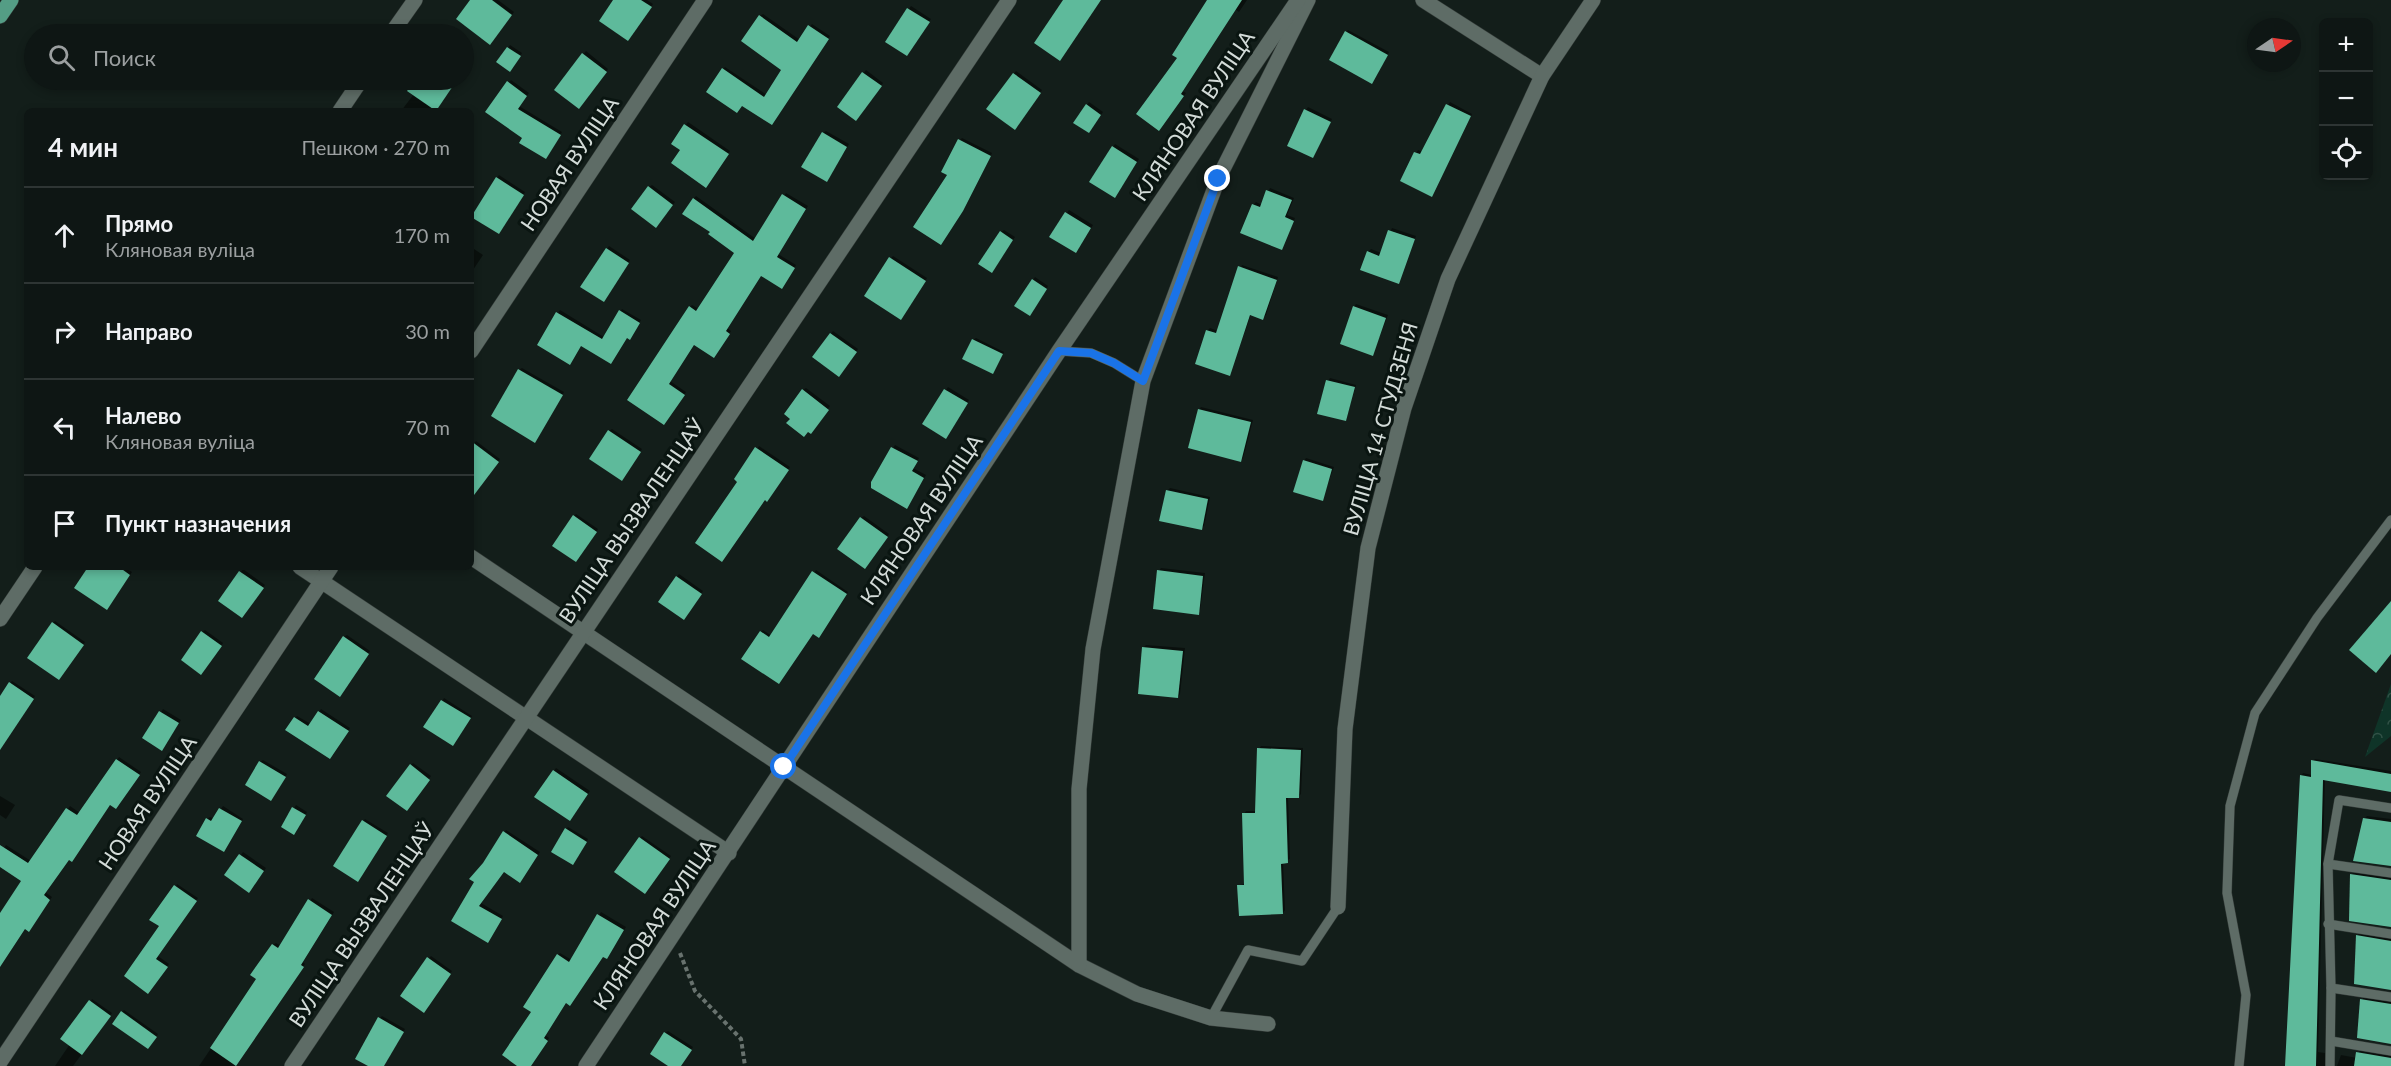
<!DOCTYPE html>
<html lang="ru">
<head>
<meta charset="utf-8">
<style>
  body { margin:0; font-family:Lato,sans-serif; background:#1c2322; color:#f1f3f6 }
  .controls { position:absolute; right:18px; top:18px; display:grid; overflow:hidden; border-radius:9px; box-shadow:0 3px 9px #0003 }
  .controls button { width:54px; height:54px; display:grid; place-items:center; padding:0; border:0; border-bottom:2px solid #2e3534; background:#0e1614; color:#f1f3f6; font:30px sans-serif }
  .compass { position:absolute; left:2247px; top:18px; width:54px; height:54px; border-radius:50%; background:#0e1614; box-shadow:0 3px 9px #0003; rotate:77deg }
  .stop { position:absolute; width:18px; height:18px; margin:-14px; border:4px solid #1a73e8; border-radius:50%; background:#fff }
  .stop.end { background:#1a73e8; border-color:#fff; box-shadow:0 2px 6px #0008 }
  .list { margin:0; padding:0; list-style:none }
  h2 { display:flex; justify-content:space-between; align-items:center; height:78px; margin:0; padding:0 24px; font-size:26px }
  h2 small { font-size:20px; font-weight:400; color:#9b9fa0 }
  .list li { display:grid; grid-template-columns:39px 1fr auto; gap:18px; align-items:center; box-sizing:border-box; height:96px; padding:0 24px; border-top:2px solid #2e3534 }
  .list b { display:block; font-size:22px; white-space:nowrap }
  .list p { margin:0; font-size:20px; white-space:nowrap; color:#9b9fa0 }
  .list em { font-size:20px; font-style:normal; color:#9b9fa0 }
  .icon { flex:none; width:33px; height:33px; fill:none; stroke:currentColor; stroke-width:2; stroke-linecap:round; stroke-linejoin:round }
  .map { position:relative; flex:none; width:2391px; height:1066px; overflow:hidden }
  .search { position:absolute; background:#0e1614; box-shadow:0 3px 9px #0003; left:24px; top:24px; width:450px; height:66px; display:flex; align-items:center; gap:15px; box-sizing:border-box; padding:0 21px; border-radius:33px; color:#9b9fa0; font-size:22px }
  .panel { position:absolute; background:#0e1614; box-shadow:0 3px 9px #0003; left:24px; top:108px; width:450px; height:462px; border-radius:9px }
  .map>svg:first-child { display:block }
</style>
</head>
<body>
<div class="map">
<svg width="2391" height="1066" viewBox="0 0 2391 1066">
  <defs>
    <pattern id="forest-crowns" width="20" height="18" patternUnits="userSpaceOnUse" patternTransform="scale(1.5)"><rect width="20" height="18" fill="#0f3428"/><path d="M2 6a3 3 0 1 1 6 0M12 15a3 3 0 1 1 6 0" fill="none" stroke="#315146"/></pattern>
  </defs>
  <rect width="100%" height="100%" fill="#131e1a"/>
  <path fill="url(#forest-crowns)" d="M2391,684V736L2365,757Z"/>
  <g fill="#0007">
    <path d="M472,0H498L514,12L492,41Z"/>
    <path d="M615,0H647L653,4L630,37Z"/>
    <path d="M1209,0H1247L1239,12L1235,9L1182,91L1186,93L1161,127L1179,57Z"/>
    <path d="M911,6L931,19L909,52L887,41Z"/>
    <path d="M763,14L800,40L812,24L830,36L774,120L723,69L725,67L767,95L783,69L760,16Z"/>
    <path d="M1348,30L1389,52L1375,79L1346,32Z"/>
    <path d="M510,45L522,53L513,68L508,48Z"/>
    <path d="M586,51L608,69L582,104L556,89Z"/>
    <path d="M866,70L883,83L858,117L839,107Z"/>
    <path d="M1016,71L1042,90L1017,125L988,109Z"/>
    <path d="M417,80H457L435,111H401L414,94L409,90Z"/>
    <path d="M511,80L529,93L519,106L562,132L548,155L524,138L509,82Z"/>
    <path d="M1089,102L1103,112L1091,129L1087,105Z"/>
    <path d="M1450,102L1472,114L1431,196L1402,181L1416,153L1418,150L1423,152Z"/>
    <path d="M1308,107L1332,119L1313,157L1306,110Z"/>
    <path d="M688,122L730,151L708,183L682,149L673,143Z"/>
    <path d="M826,131L849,144L829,178L823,133Z"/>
    <path d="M962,138L992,153L965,207L943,241L960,140Z"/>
    <path d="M1115,144L1139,159L1117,193L1113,147Z"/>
    <path d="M499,175L525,192L501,230L497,178Z"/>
    <path d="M652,185L675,202L659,223L649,187Z"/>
    <path d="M1270,188L1294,198L1287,215L1295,218L1282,248L1253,205L1256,202L1262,205Z"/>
    <path d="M786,193L808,206L778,254L796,265L784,285L761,274L727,328L731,331L716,354L695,344L670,381L686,392L666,421L629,399L690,307L692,305L699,309L736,253L712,231L685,213L694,198L696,196L756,239Z"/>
    <path d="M1069,210L1093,225L1078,249L1051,237Z"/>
    <path d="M1392,228L1416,236L1398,282L1368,252L1371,249L1381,253Z"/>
    <path d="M1004,230L1015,237L994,269L1001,232Z"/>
    <path d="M609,246L630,260L606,298L607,249Z"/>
    <path d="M471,247L483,255L471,273Z"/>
    <path d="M893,256L927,278L903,316L891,258Z"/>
    <path d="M1242,265L1278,277L1266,315L1263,318L1251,314L1230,374L1207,331L1210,328L1218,331Z"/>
    <path d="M1035,277L1048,286L1032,311L1033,280Z"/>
    <path d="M1356,304L1388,315L1373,354L1354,307Z"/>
    <path d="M622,309L641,320L632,335L581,345L539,344L560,310L604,337Z"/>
    <path d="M833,331L858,349L841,373L814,357Z"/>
    <path d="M976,338L1004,352L992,373L973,340Z"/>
    <path d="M522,368L564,392L537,438L519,370Z"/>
    <path d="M1330,378L1356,385L1346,420L1328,381Z"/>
    <path d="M948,387L969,400L948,434L924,423Z"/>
    <path d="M806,388L830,406L813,430L803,390Z"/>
    <path d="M1201,407L1253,420L1243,458L1241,460L1199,410Z"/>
    <path d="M612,429L642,449L624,476L609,431Z"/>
    <path d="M476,441L500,459L478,488L471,487V448Z"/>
    <path d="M895,445L919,458L913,468L926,475L909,504L873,482Z"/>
    <path d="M759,446L790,467L769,497L739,481Z"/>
    <path d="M1306,458L1334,467L1322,499L1304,461Z"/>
    <path d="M1170,488L1210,497L1204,526L1201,528L1167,491Z"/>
    <path d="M576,514L598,529L579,558L574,516Z"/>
    <path d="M864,516L889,534L867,565L861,518Z"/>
    <path d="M90,567H124L132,572L110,605Z"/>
    <path d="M1161,568L1205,573L1200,610L1198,613L1159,571Z"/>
    <path d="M243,569L265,585L245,614L220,601Z"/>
    <path d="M816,570L848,592L821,634L813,633L781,680L761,632L763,630L772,636Z"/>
    <path d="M679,574L703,591L686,616L677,577Z"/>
    <path d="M55,621L85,642L61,676L53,623Z"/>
    <path d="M205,630L223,643L204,670L202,632Z"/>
    <path d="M347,635L370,651L342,692L344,637Z"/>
    <path d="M1146,645L1185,648L1180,694L1178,697L1144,647Z"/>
    <path d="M12,681L35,696L11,731L0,728V698Z"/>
    <path d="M444,698L472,716L455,742L425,727Z"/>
    <path d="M163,709L181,720L164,746L145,738Z"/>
    <path d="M321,709L350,728L333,755L295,718L297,716L311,724Z"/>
    <path d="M1261,746L1303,748L1301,794L1298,797L1288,796L1290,859L1283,862L1285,910L1283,913L1239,886L1246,883L1244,814L1246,811H1256L1259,749Z"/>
    <path d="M119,757L141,772L119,805L111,804L69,858L45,892L52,897L31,927L26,928L0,966V916L23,881L0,866V854L6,845L31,861L70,806L80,813Z"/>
    <path d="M2315,759L2391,771V790L2325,778L2318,1052L2325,1053L2327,1066H2287L2301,776L2303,773L2312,775L2313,761Z"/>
    <path d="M263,760L287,774L273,797L260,762Z"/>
    <path d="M413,763L431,776L409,807L411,765Z"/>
    <path d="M556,768L590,791L572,817L554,771Z"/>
    <path d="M0,796L15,805L6,819L0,815Z"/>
    <path d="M296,805L307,812L296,831L283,827Z"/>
    <path d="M223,806L243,819L226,848L207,819L210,817L214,819Z"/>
    <path d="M2367,816L2391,819V865L2365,818Z"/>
    <path d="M365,819L388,833L360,877L363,821Z"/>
    <path d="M568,827L588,839L575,861L566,829Z"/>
    <path d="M506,830L540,852L522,879L504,871L481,903L503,916L490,938L453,920L476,882L484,864Z"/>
    <path d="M642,836L671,856L648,890L640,838Z"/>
    <path d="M243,852L266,868L252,889L227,875Z"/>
    <path d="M2354,872L2391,877V926L2351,875Z"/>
    <path d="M177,884L198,898L158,956L169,964L151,989L161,926Z"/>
    <path d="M312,898L334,912L303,962L305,964L235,1066H199L258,979L273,945L276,943L281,946Z"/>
    <path d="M601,912L626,927L609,955H603L567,1002L545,1035L549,1038L530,1066H520L533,1012L558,955L560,953L572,960Z"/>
    <path d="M2360,933L2391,938V989L2357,936Z"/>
    <path d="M431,956L452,971L426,1008L429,958Z"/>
    <path d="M2364,997L2391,1001V1043L2362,1000Z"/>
    <path d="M92,999L112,1013L73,1066H55L70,1044Z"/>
    <path d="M124,1010L158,1034L151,1045L122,1012Z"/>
    <path d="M382,1016L405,1029L384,1066H371L380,1018Z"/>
    <path d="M668,1031L693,1047L681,1066H671L665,1033Z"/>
    <path d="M2360,1050L2391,1055V1066H2337L2341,1055L2357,1058Z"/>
  </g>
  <g fill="#5eba9b">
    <path d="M470,0H492L512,15L490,45L456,19Z"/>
    <path d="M613,0H641L652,7L628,41L599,21Z"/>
    <path d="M1063,0H1101L1060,61L1034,43Z"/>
    <path d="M1207,0H1242L1181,94L1184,96L1159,131L1136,114L1177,58L1172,55Z"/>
    <path d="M907,8L930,22L907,56L885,42Z"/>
    <path d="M759,15L797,42L808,25L829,39L772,125L742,106L737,113L706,92L722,68L764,97L781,70L741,41Z"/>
    <path d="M1345,31L1388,55L1372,84L1329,60Z"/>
    <path d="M507,47L521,56L510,72L496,62Z"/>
    <path d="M582,53L607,72L579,109L554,90Z"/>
    <path d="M862,72L882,86L856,121L837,107Z"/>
    <path d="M1013,73L1041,93L1015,130L986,109Z"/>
    <path d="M415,80H457L436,111L407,91Z"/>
    <path d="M507,81L527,96L518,109L561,135L546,159L519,143L522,138L485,112Z"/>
    <path d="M1086,104L1101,115L1089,133L1073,123Z"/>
    <path d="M1446,104L1471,116L1432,197L1400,181L1414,152L1420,154Z"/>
    <path d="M1304,109L1331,122L1313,158L1287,146Z"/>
    <path d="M684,124L729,154L706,188L671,163L680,150L671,144Z"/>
    <path d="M822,132L847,147L827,182L801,167Z"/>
    <path d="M958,139L991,156L963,211L941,245L913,227L947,175L941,172Z"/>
    <path d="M1112,146L1137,162L1115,198L1089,182Z"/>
    <path d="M496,177L524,195L499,234L471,217Z"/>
    <path d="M648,186L673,205L656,228L631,209Z"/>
    <path d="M1266,190L1292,200L1285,217L1294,221L1282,250L1240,233L1252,204L1260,207Z"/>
    <path d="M782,194L806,209L777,257L795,268L782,289L761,276L726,331L730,334L714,358L694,345L669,384L685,395L664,425L627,400L689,306L696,311L734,253L708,234L710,232L682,214L693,198L753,241Z"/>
    <path d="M1065,212L1091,228L1076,253L1049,237Z"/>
    <path d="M1388,230L1415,239L1399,284L1360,270L1367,251L1379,256Z"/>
    <path d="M1000,231L1013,240L992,273L978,264Z"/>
    <path d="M606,248L629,263L604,302L580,287Z"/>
    <path d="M889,257L926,281L901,320L864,296Z"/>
    <path d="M1238,266L1277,280L1263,320L1250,315L1230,376L1195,364L1206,330L1216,333Z"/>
    <path d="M1032,279L1047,289L1030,316L1014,306Z"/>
    <path d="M1353,306L1386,318L1373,356L1340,344Z"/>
    <path d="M619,310L640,323L630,340L627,338L611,364L581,346L570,365L537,345L556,312L602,339Z"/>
    <path d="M830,333L857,352L839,377L812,357Z"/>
    <path d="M972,339L1003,354L993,374L962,359Z"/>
    <path d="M518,369L563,395L535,443L491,416Z"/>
    <path d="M1326,380L1355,387L1346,421L1317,414Z"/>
    <path d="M802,389L829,410L811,434L808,432L804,437L786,423L790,419L784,414Z"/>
    <path d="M944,389L968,403L946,439L922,424Z"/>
    <path d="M1198,409L1251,422L1241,462L1188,448Z"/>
    <path d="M608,430L641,452L622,481L589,459Z"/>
    <path d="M471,441L499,462L471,499Z"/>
    <path d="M755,447L789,470L767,502L765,500L722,562L695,543L737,482L734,479Z"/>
    <path d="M891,447L918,461L912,471L924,478L907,509L871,488V482Z"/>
    <path d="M1303,460L1332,469L1323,501L1293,492Z"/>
    <path d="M1166,490L1208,499L1202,530L1159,521Z"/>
    <path d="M573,515L597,532L576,562L552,546Z"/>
    <path d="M860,517L888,537L865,569L837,549Z"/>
    <path d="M88,567H119L130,575L107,610L74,588Z"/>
    <path d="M1157,570L1203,576L1199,615L1153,609Z"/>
    <path d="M239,571L264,588L242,618L218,601Z"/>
    <path d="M812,571L847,594L819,638L813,634L779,684L741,659L760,631L769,637Z"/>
    <path d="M676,576L702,594L684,620L658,602Z"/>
    <path d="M2391,601V654L2376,673L2349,650Z"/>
    <path d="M52,622L84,645L59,680L27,658Z"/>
    <path d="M201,631L222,646L201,675L181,660Z"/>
    <path d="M343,636L369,654L340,697L314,679Z"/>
    <path d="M1142,647L1183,651L1178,698L1138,694Z"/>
    <path d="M9,682L34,699L0,750V696Z"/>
    <path d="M441,700L471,718L453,746L423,727Z"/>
    <path d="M159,711L179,723L162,751L142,738Z"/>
    <path d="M318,711L349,731L330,759L285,730L294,717L308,726Z"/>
    <path d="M1257,748L1301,750L1299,798H1286L1288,863L1281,864L1283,914L1239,916L1237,885H1244L1242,813H1255Z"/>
    <path d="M116,759L140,775L116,809L110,805L72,862L69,860L44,895L50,900L29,932L25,929L0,967V913L21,881L0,867V845L28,863L66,808L77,815Z"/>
    <path d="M2311,760L2391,774V792L2323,780L2316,1066H2285L2300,775L2311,777Z"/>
    <path d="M259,761L286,777L271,801L245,785Z"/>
    <path d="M410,764L430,780L407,811L386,796Z"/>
    <path d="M553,770L588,794L570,821L534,797Z"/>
    <path d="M292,807L306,815L294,835L281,827Z"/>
    <path d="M219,808L242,821L224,852L196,836L206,818L211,821Z"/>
    <path d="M2363,818L2391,822V866L2353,861Z"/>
    <path d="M362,820L387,836L358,882L333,866Z"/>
    <path d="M565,828L587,842L573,865L551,852Z"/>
    <path d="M503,831L538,855L520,883L504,872L479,906L502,919L488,943L451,921L474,882L469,879L483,863Z"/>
    <path d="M639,837L670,859L645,894L614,872Z"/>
    <path d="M239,854L264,871L249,893L224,875Z"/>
    <path d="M2350,874L2391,880V927L2349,921Z"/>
    <path d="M174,885L197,901L156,959L168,967L148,994L124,976L159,926L149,920Z"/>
    <path d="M308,899L332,915L301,965L304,967L236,1066L210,1048L256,979L250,975L272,944L278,948Z"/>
    <path d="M597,914L624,930L607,959L603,957L570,1006L566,1003L544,1038L548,1041L531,1066H517L502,1055L531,1012L523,1007L557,954L569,962Z"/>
    <path d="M2356,935L2391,941V990L2354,984Z"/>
    <path d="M427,957L451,974L424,1013L400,996Z"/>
    <path d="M2360,999L2391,1004V1044L2357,1038Z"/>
    <path d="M89,1000L111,1016L82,1055L60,1039Z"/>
    <path d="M121,1011L157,1037L148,1049L112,1024Z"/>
    <path d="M378,1017L404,1032L384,1066H368L355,1059Z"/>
    <path d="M664,1032L692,1050L681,1066H668L650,1054Z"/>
    <path d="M2356,1052L2391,1058V1066H2354Z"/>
  </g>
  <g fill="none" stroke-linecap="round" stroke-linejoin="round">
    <g stroke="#333b38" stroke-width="10">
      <g id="service">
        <path d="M1059,351L1091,353L1114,363L1143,381"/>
        <path d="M2328,864L2391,873"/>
        <path d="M2328,924L2391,934"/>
        <path d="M2331,988L2391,997"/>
        <path d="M1211,1018L1248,950L1302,961L1338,907"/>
        <path d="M2331,1041L2391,1051"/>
        <path d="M2239,1066L2246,995L2227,893L2230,806L2255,713L2317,618L2391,520"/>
        <path d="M2330,1066L2331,988L2328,864L2339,800L2391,808"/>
      </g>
    </g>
    <g stroke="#333b38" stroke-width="16">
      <g id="minor">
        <path d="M1423,0L1542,76"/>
        <path d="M391,34L415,0"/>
        <path d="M340,111L361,80"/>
        <path d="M471,351L705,0"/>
        <path d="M471,557L1079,965L1137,994L1211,1018L1268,1024"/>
        <path d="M300,567L729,853"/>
        <path d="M0,619L35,567"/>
        <path d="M1338,907L1345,729L1368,548L1404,408L1448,279L1542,76L1593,0"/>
        <path d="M1079,965V789L1093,649L1143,381L1218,179L1308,0"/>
        <path d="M0,1062L331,567"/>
        <path d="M292,1066L1009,0"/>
        <path d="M586,1066L1059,351L1298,0"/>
      </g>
    </g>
    <g stroke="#333b38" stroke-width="16">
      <path id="primary" d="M0,16L11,0"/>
    </g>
    <path stroke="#68726e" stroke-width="4" stroke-dasharray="4.5 3" stroke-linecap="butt" d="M680,953L695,991L741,1039L745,1066"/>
    <use href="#service" stroke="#5e6c66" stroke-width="9"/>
    <use href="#minor" stroke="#5e6c66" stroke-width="15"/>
    <use href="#primary" stroke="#549d85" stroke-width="15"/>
  </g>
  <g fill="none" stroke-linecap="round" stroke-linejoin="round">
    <path stroke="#1a73e8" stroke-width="8" d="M784,767L1059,351L1091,353L1114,363L1143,381L1218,179"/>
  </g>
  <g text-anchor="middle" stroke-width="6" stroke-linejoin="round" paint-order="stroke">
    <g font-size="21" fill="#d3dbd8" stroke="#0a1511">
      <text transform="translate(1194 116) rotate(-56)" y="7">КЛЯНОВАЯ ВУЛІЦА</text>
      <text transform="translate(570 164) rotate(-56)" y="7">НОВАЯ ВУЛІЦА</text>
      <text transform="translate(1381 429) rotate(-74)" y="7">ВУЛІЦА 14 СТУДЗЕНЯ</text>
      <text transform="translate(922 520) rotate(-56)" y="7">КЛЯНОВАЯ ВУЛІЦА</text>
      <text transform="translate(632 521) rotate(-56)" y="7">ВУЛІЦА ВЫЗВАЛЕНЦАЎ</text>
      <text transform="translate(148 803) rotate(-56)" y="7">НОВАЯ ВУЛІЦА</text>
      <text transform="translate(362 925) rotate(-56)" y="7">ВУЛІЦА ВЫЗВАЛЕНЦАЎ</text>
      <text transform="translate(655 925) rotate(-56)" y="7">КЛЯНОВАЯ ВУЛІЦА</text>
    </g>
  </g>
</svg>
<div class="controls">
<button>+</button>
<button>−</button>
<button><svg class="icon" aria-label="locate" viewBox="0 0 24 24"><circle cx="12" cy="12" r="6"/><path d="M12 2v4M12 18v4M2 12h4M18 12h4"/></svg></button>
</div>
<svg class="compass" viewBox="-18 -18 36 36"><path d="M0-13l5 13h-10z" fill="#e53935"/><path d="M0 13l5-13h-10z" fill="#9b9fa0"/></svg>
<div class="stop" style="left:784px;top:767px"></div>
<div class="stop end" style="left:1218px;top:179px"></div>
<div class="search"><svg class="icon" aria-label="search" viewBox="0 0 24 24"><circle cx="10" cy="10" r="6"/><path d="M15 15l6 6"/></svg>Поиск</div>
<section class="panel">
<h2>4 мин<small>Пешком · 270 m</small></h2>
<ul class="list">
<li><svg class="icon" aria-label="ahead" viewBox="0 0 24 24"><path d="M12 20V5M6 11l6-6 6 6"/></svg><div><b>Прямо</b><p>Кляновая вуліца</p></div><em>170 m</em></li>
<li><svg class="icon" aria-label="right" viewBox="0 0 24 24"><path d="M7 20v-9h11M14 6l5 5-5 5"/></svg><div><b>Направо</b></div><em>30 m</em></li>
<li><svg class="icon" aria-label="left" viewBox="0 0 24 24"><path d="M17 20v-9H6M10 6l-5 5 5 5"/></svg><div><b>Налево</b><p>Кляновая вуліца</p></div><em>70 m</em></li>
<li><svg class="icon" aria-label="arrive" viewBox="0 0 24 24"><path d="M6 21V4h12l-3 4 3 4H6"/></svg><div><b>Пункт назначения</b></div></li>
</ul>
</section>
</div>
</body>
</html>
